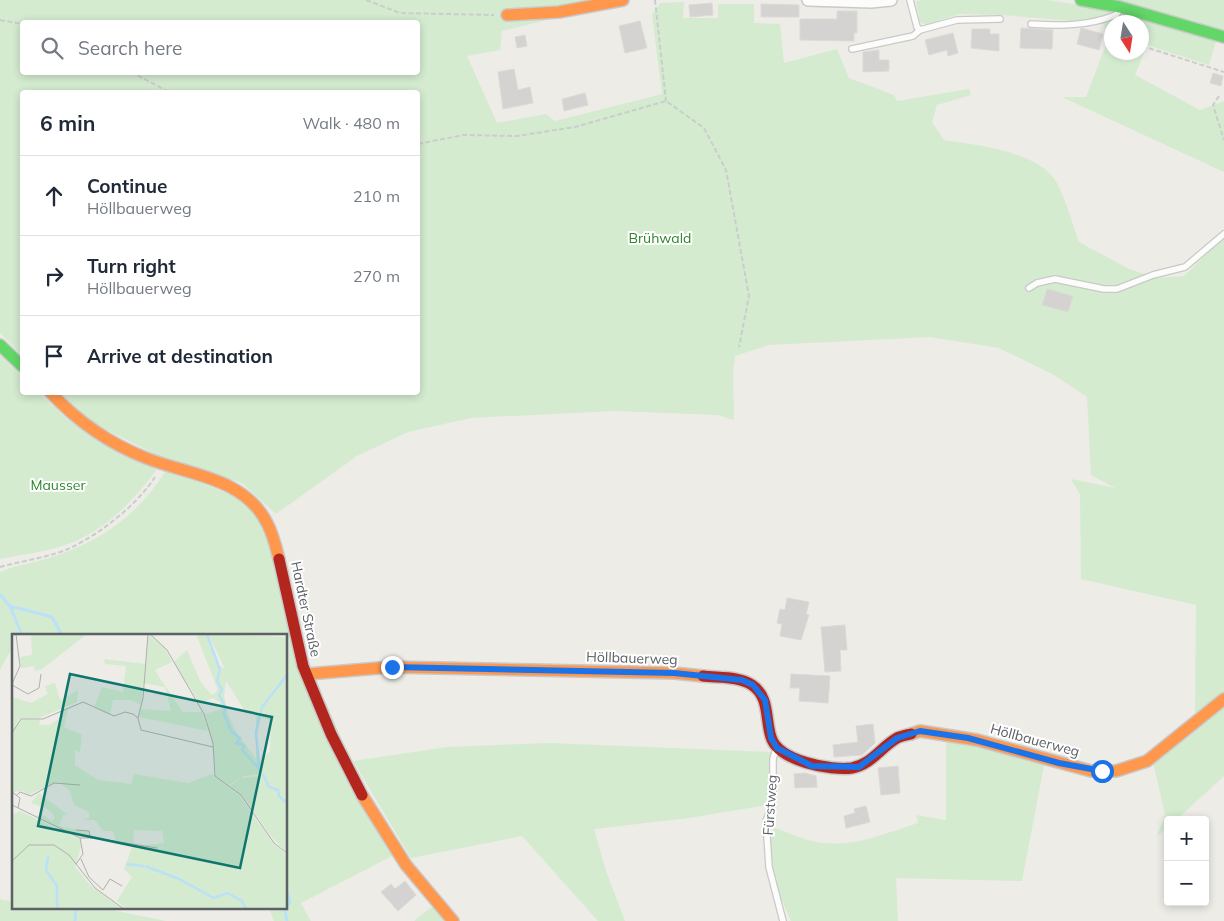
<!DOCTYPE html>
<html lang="en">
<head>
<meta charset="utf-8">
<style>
  body { margin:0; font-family:Mulish,sans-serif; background:#f2f2f3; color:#1f2937 }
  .controls { position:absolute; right:15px; bottom:15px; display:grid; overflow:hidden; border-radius:5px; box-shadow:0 2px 8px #0003 }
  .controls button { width:45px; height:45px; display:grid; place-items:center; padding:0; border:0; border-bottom:1px solid #e0e1e3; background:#fff; color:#1f2937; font:25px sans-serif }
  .compass { position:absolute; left:1104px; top:15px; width:45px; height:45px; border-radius:50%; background:#fff; box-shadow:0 2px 8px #0003; rotate:168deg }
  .stop { position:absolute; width:15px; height:15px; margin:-11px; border:4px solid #1a73e8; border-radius:50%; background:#fff }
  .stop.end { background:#1a73e8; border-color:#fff; box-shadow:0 1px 5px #0008 }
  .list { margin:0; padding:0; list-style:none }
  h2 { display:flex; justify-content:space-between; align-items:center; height:65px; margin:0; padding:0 20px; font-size:21px }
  h2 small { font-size:16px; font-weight:400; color:#747a83 }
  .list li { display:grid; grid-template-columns:32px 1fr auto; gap:15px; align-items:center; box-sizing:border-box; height:80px; padding:0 20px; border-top:1px solid #e0e1e3 }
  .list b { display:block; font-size:19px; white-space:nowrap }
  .list p { margin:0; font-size:16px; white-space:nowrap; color:#747a83 }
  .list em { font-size:16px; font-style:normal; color:#747a83 }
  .icon { flex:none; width:28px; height:28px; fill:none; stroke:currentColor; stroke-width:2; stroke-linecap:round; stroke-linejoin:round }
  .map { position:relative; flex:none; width:1224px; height:921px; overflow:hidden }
  .search { position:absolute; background:#fff; box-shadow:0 2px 8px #0003; left:20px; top:20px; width:400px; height:55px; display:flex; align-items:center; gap:12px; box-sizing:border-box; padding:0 18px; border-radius:5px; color:#747a83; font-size:19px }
  .panel { position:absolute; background:#fff; box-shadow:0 2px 8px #0003; left:20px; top:90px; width:400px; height:305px; border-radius:5px }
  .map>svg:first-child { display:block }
</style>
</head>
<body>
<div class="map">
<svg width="1224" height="921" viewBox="0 0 1224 921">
  <rect width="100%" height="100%" fill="#edece7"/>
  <g fill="#d4ebd0" fill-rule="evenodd">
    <path d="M0,0H628L502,31L500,50L467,56L497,123L546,114L555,121L662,94L652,15L660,3L684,2L683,18H718V4H754V23L780,24L784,63L837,49L849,78L894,95L897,101L969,89L971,95L937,105L932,122L944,140C976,145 1036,151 1055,180C1064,194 1073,225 1079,242L1129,269L1156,278L1184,276L1224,237V695L1195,713L1196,605L1081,579L1080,494L1071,479L1115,488L1091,475L1087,397L1054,375L999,348L930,337L769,345L735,356L733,372L734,420L718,415L614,411L471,418L408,432L357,456L276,514L242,483L159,456L91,422L60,393L418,392V92H22V355L0,333ZM22,22H418V72H22Z"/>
    <path d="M924,0H1047L1093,7L1217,38L1209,65L1147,45L1135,75L1200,110L1224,101V172L1062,97H1086L1109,37L1104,24L1003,15L959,14L926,25L920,22L916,1ZM1112,22H1142V52H1112Z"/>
    <path d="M1091,0H1224V33Z"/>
    <path d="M0,356L22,376V392L39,393L66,418L157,469C134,500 108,528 71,543C49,552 23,554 0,559Z"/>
    <path d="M165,472L194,480L231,495L252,509L267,532L289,622L394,855L301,903L311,921H274L268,907H286V635H14V645L0,670V572C16,565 35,563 52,557C101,541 137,516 165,472Z"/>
    <path d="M1224,703V776L1176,820H1168V827L1157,836L1165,815L1154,766L1149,763Z"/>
    <path d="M946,737L1045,760L1022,881L896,878L898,921H791C781,896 756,852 775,828C787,832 799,838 812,841C849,850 883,834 918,823L916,815L946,820Z"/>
    <path d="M549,743L772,752L773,804L689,818L594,829L606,871L625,921H598L522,836L411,858L353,761L447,747Z"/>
    <path d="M0,897L1,900L14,901V907H97L166,921H0Z"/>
    <path d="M437,903L455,921H414Z"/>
  </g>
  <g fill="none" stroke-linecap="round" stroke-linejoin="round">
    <g stroke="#bbe1f8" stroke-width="3">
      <path d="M0,595L10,606L52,617L62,635"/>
      <path d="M10,606L22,635"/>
      <path d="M286,889L290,902L285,910L287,921"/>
      <path d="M75,921L76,907"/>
    </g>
  </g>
  <g fill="#d5d3d1" stroke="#dcdad6">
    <path d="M712,3L713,15L690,17L689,5Z"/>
    <path d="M761,4L799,5V17H761Z"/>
    <path d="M837,11H857V33H854V41L800,40V19H837Z"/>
    <path d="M640,21L647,48L625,53L619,26Z"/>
    <path d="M1021,28L1053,30L1052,49L1020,48Z"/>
    <path d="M1081,28L1103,34L1099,50L1077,44Z"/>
    <path d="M972,29H990V34H999V51L971,48Z"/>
    <path d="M953,33L958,53L948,56L947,50L929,55L925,40Z"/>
    <path d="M525,35L527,46L517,48L515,37Z"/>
    <path d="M879,50V60H889V71L863,72V52Z"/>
    <path d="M514,69L518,90L530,87L533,103L503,109L498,72Z"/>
    <path d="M1213,73L1223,76L1221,86L1210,83Z"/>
    <path d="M585,93L588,105L564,111L562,99Z"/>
    <path d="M1047,289L1073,296L1068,312L1042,305Z"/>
    <path d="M787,598L809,602L806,614L809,615L801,640L780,636L782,624L777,623L780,609L785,610Z"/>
    <path d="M845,625L847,650H840L841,671L825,672L821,627Z"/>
    <path d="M791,674L830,676L828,703L799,701L800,688H790Z"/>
    <path d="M873,724L875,743L862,755L834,757L833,745L858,742L856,726Z"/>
    <path d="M898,766L900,793L881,795L878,768Z"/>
    <path d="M805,773L816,776L817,787L795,788L794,774Z"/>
    <path d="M866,806L870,822L846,828L844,816L855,813L854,809Z"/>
    <path d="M405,881L416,895L398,911L381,892L391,884L395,889Z"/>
  </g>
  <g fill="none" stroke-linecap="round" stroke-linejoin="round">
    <g stroke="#c9c9c9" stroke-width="8">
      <g id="lane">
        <path d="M910,0L917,27L920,30L957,20L1000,19"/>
        <path d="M1031,24C1061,26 1088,26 1116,15L1120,9"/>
        <path d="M852,49L913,36L920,30"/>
        <path d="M1029,288L1037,283L1055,279L1104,289H1117L1153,275L1185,267L1224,234"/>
        <path d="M776,749L773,759V804L766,821L769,867L783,921"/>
      </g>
    </g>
    <g stroke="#c9c9c9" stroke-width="14">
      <path id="street" d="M808,0L871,2L891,0"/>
    </g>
    <g stroke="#c9c9c9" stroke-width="14">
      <g id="fast">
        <path d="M1081,0L1120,7L1224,37"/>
        <path d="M0,345L22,366"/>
      </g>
    </g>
    <g stroke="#c9c9c9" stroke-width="14">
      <g id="slow">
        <path d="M507,15L559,12L623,0"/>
        <path d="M50,392C78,422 108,443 146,458C188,475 244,477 267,523C273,534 276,547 279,559"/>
        <path d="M308,674L391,667L674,673L703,676"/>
        <path d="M911,734L920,731L977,740L1091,771H1116L1147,761L1224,699"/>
        <path d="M362,795L406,865L453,921"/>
      </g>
    </g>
    <g stroke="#c9c9c9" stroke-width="14">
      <g id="jam">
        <path d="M279,559L303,666L331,734L362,795"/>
        <path d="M703,676C718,678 739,676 752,685C770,697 765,719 771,737C778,761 831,771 852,768C872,764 880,748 897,738C901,736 907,735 911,734"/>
      </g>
    </g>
    <g stroke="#c9ceca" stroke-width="2" stroke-dasharray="5 2.5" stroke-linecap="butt">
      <path d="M366,0L400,13L494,15"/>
      <path d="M655,0L666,101"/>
      <path d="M0,20L22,24"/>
      <path d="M1142,46L1224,72"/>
      <path d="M131,72L169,92"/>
      <path d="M1219,96L1213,105L1224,140"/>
      <path d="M418,144L463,135L517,136L575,127L666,101L704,128L726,170L749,296L739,347"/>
      <path d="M0,567C21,561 51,557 70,548C100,534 137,505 155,477"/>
    </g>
    <use href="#lane" stroke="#fcfcfb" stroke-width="5.5"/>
    <use href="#street" stroke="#fcfcfb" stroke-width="11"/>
    <use href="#fast" stroke="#63d668" stroke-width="11"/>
    <use href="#slow" stroke="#ff974d" stroke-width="11"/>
    <use href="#jam" stroke="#b3261e" stroke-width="11"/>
  </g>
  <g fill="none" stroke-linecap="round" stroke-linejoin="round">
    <path stroke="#1a73e8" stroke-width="6" d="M392,667L674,673L742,680L753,685L765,700L771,738L777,748L812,766L859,767L897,738L920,731L968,738L1059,763L1102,771"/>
  </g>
  <g text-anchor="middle" stroke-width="4" stroke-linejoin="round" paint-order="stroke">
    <g font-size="14" fill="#2c852c" stroke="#fff">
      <text x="660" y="243">Brühwald</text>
      <text x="58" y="490">Mausser</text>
    </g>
    <g font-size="14" fill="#5c6166" stroke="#fff">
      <text transform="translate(306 609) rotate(78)" y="5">Hardter Straße</text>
      <text transform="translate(632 658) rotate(2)" y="5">Höllbauerweg</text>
      <text transform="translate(1035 740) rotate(15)" y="5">Höllbauerweg</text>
      <text transform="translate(770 805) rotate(-86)" y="5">Fürstweg</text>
    </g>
  </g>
  <g transform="translate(12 634)">
    <rect width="275" height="275" fill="#edece7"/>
    <path d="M19,0H75L30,35L23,37L22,32L9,34L8,23L20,21ZM184,0H195L208,32L213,35L196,0L273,3L275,0V218L260,204L232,163L218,152L229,144L248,142L254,135L249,140L232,142L217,151L204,142L201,110L193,80L210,75L208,68L200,64L188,70L162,28L175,16L189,49L200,61L206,56ZM214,47L233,77L244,82V125L224,98L216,80L212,62ZM248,83L259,86L258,117L248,128L245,102ZM137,1L152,13L160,28L143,36L151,49L171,78H190L196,97L127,83L129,75L159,77L153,53L131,49ZM92,25L133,30L129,71L119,66H101L98,80L82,73L90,53L111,58L114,32L93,30ZM43,49L48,66L66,56L65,68L27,84L7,85L2,94L8,86H28L27,91H38L49,83L48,78L56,75L52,93L70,101L68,118L63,116V131L86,146L119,150L122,140L176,149L200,140L228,162L262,210L275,221V275H114L105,267L120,243L112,235L120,213L152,209L150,197L122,196L121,209L104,207L101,197H91L83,186H71L77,184V178L62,171L58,157L47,148L15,161L12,157L0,158V63L19,69L36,60L33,52ZM27,159L56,181L52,180L47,192L76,198L77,202L67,203L28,185L31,181L40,187L43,182L34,174L19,169ZM8,177L67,205L69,212L63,233L79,252L111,275H0V181Z" fill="#d4ebd0" fill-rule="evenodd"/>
    <path fill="none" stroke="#bbe1f8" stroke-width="2.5" d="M195,0L208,36L205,47L210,56L207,61L213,72L212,80L219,97L228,104L224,109L232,111L230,116L250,138M247,133L244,98L250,73L275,41M251,140L257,153L266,156L267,162L275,169M36,222L34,236L45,252V275M114,230L132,232M133,232L167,245L202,264L215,259L230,267L234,275"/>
    <path fill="none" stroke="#afb0af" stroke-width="1" d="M138,0L155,16L192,80L201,109L203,142L229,161L262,209L275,219M0,50L8,32L4,0M0,51L16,60L27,54L29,40M126,84L131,64L136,0M0,99L9,85H31L71,68L102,82L113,78L121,80L126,84L129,96L201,113M0,158L8,164L6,174M4,162L8,158L19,162L42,149L68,151M0,171L68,204L71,220L64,230M64,196L77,197L78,203M68,204H84L145,214M69,225L77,243L91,256L98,245L110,252M0,227L17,211H42L57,221L83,254L112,275"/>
    <path fill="#0f766e" fill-opacity="0.15" stroke="#0f766e" stroke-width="2.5" d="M58,40L260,83L228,234L26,192Z"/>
    <rect width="275" height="275" fill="none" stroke="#5c6166" stroke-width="2.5"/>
  </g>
</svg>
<div class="controls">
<button>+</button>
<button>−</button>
</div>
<svg class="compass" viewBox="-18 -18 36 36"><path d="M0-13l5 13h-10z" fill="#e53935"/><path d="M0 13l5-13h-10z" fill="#747a83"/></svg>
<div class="stop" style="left:1102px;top:771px"></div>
<div class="stop end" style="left:392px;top:667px"></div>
<div class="search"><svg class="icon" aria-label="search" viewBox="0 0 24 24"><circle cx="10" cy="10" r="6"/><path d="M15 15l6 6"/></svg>Search here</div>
<section class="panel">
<h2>6 min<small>Walk · 480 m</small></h2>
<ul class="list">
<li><svg class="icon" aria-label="ahead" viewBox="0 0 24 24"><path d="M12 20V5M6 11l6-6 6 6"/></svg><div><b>Continue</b><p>Höllbauerweg</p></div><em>210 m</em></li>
<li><svg class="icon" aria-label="right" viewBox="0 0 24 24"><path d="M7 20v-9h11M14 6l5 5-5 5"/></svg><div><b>Turn right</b><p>Höllbauerweg</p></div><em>270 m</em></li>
<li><svg class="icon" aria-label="arrive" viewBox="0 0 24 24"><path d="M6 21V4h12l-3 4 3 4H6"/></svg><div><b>Arrive at destination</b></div></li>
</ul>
</section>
</div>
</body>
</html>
